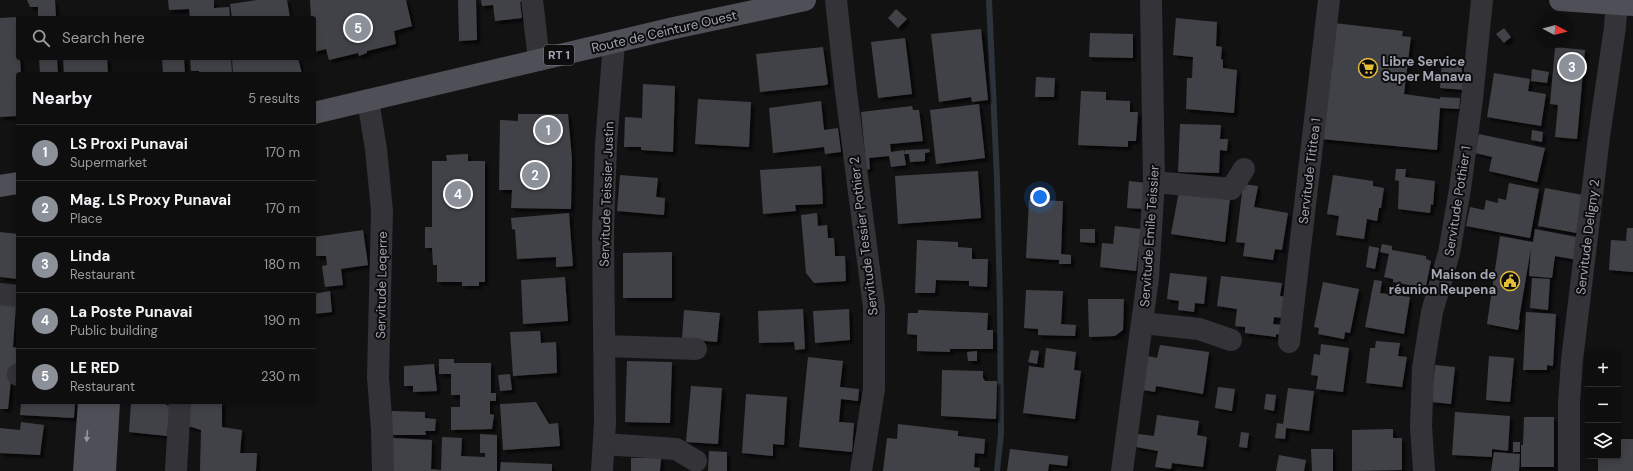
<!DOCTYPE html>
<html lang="en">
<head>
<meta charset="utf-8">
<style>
  body { margin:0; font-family:"DM Sans",sans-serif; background:#1c1c1c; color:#f1f3f6 }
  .controls { position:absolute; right:12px; bottom:12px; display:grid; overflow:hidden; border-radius:4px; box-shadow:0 2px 6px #0003 }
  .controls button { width:36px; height:36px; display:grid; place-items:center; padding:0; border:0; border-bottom:1px solid #2e2e2e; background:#0e0e0e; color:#f1f3f6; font:20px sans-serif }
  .compass { position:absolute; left:1537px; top:12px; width:36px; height:36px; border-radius:50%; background:#0e0e0e; box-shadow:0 2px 6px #0003; rotate:97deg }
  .you { position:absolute; left:1040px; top:197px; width:14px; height:14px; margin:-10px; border:3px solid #fff; border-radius:50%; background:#1a73e8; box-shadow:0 0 0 6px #1a73e833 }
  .badge { display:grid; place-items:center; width:26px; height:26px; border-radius:50%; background:#8c9099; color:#fff; font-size:13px; font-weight:700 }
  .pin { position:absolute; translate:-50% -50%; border:2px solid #fff; box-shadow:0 1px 4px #0006 }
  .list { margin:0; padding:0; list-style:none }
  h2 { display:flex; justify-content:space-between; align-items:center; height:52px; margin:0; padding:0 16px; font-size:17px }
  h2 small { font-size:13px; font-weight:400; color:#9b9c9e }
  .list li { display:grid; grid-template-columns:26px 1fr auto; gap:12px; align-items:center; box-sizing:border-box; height:56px; padding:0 16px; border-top:1px solid #2e2e2e }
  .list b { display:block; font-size:15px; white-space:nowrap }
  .list p { margin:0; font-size:13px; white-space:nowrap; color:#9b9c9e }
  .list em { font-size:13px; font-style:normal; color:#9b9c9e }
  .icon { flex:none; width:22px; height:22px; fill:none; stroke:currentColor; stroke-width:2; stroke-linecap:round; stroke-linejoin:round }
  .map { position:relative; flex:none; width:1633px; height:471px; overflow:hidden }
  .search { position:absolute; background:#0e0e0e; box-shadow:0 2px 6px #0003; left:16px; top:16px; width:300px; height:44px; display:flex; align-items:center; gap:10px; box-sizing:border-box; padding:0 14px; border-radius:4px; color:#9b9c9e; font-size:15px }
  .panel { position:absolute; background:#0e0e0e; box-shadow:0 2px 6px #0003; left:16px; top:72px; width:300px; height:332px; border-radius:4px }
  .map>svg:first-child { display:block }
</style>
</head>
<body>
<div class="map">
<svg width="1633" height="471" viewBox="0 0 1633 471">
  <defs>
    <filter id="shadow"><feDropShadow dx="3.5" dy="3.5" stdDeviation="1" flood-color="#0009"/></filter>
  </defs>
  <rect width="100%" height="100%" fill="#121213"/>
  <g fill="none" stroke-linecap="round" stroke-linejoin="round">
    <path stroke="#2c333b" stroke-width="6" d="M989,0L997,179L1000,303L1001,434L997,471"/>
  </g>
  <g fill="#414246" filter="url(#shadow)">
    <path d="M27,0H55L56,18H38V7H30Z"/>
    <path d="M168,0H214V8L229,7L230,18H190L189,9L169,10Z"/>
    <path d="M257,0H287L290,18H232L230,4Z"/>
    <path d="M310,0H406L412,26L394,31L396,44L367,51V53L359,56L358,53L329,60L326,49L314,52V18H311Z"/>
    <path d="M458,0H476L477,40L459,41Z"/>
    <path d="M481,0H525V1L520,2L522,18L495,21L493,5L482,6Z"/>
    <path d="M896,9L907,19L898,28L888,18Z"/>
    <path d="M16,17L18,58H20L21,74H18V116L0,117V18Z"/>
    <path d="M1176,18L1217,22L1216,46L1222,47L1221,59L1223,60V68L1237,70L1234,113L1186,109L1187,78H1192L1193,57L1173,55Z"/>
    <path d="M1334,23L1403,31L1402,36L1411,37L1404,94L1440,99V97L1460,98L1459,109L1440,108L1437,150L1321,139Z"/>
    <path d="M1504,28L1511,37L1504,43L1496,34Z"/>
    <path d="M981,29L988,100L972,102L971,97L939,102L931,34Z"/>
    <path d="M1090,33L1133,34V58L1089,57Z"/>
    <path d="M905,38L912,94L878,98L871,42Z"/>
    <path d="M823,47L828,84L826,85L760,92L756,54Z"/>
    <path d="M1555,47L1585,50L1577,139L1555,137L1558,105L1550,104Z"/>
    <path d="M39,58H57L58,74H40Z"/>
    <path d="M63,58H107L108,74H64Z"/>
    <path d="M162,58H184L185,74H163Z"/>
    <path d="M190,58H231L232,74H199V71H191Z"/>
    <path d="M232,58H298L302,74H233Z"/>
    <path d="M1442,61L1462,63V76H1467L1466,90L1440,88Z"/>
    <path d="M1532,69L1549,72L1547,83L1531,81Z"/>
    <path d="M1494,73L1530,79L1528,91L1546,94L1541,126L1487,117Z"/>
    <path d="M1036,77L1055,78L1054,97H1035Z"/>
    <path d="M643,84L675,86L673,152L641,150V147H624L625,117L642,118Z"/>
    <path d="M1081,91L1106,92V100L1130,101V112H1138L1136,141H1128V147L1078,145Z"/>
    <path d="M698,99L751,102L749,147L695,144Z"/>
    <path d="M821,101L824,130L838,128L841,152L825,154L824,147L773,153L769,108Z"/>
    <path d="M979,104L985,158L936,164L930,110Z"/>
    <path d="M912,106L913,110H919L923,141L890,144L891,152L904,150V153L905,150L929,149L930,152L925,153V161L910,162L909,154H904L906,165L891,167L889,156L869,158L870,169L865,170L863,154H865L861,112Z"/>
    <path d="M518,114H568L572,159L571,209L511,208L512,190H499L500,120L518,121Z"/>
    <path d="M1180,124L1221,125L1220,139H1228L1227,151L1220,150L1219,173L1178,172Z"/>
    <path d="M1532,130L1543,132L1542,142L1531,140Z"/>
    <path d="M1479,134L1545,148L1537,182L1489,171L1492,157L1475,153Z"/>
    <path d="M468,154V161H485V282H479V286H462V282H437V265H433L432,248H425V227H432V161H447L446,155Z"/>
    <path d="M821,166L823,204L795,205L796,211L763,214L760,170Z"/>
    <path d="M1396,169H1406L1405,177L1435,181L1433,205L1431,204L1430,213L1398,209L1399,181L1395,180Z"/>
    <path d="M978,171L981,218L898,224L895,176Z"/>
    <path d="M620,175L658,178L656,197L665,198L664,215L617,211Z"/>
    <path d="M1333,175L1373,181V186L1384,188L1381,208H1379L1377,221L1367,219L1364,239L1336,235L1339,216L1327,214Z"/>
    <path d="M1129,181L1147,183L1146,209L1127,208Z"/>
    <path d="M1509,183L1539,189L1530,238L1466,226L1470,207L1484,210L1486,200L1498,203V198L1506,200Z"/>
    <path d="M1243,184L1258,186L1254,207L1288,213L1282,250L1275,249L1273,260L1243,256L1245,243L1236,242Z"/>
    <path d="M1545,188L1583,195L1582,234L1538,226Z"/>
    <path d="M1179,191L1230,198L1225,242L1171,234Z"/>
    <path d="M1029,200L1063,201L1061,254L1071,255V264H1059V260L1026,258Z"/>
    <path d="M569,213L573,266L556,267V257L517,259L515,230L512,229L511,218Z"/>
    <path d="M817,213L818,226L827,225L828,238H834L835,256H845L846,281L814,283L806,273L801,215Z"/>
    <path d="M1115,226L1141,229L1136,271L1100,267L1102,243L1113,244Z"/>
    <path d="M1627,228H1633V272L1609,270L1611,240L1626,241Z"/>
    <path d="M1080,229H1095V243L1080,242Z"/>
    <path d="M1535,229L1582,238L1578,260L1555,256L1552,278L1529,276L1531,248L1519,319L1520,320L1518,330L1487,324L1500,236L1533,242Z"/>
    <path d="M363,230L368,265L341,269L343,285L325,287L322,266L327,265L326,256H316L314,237Z"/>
    <path d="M0,232L18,234V279L0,277Z"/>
    <path d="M917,240L958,242V247L972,248V259H988L987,287L969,286V281L936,280L935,293H915Z"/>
    <path d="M1382,244L1392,246V250L1426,256V259L1431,261L1426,286L1420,285L1419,287L1393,282V279L1384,277L1389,254L1380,252Z"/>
    <path d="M1369,246L1379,248L1375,269L1366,267Z"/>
    <path d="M672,252V298H623V253Z"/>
    <path d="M1170,273L1207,277L1204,304L1195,303L1194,312L1178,310L1179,301L1167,299Z"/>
    <path d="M1221,276L1282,283L1280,296L1286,297L1283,318L1274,317L1273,324L1284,325L1283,335L1276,334V337L1245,333V327L1235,326L1237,309L1217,306Z"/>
    <path d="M565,277L568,321L523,324L521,280Z"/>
    <path d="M1532,278L1550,279L1548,310L1530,308Z"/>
    <path d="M1374,280L1382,281L1380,293L1410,297L1404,334L1365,327Z"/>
    <path d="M1323,282L1359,289L1350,333L1345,332L1344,339L1318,334L1319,328L1314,327Z"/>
    <path d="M1026,290L1063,291L1061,324L1076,325L1075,336L1038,335V329L1024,328Z"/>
    <path d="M330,291L332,312L314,314V294Z"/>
    <path d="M1088,299H1124L1123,330L1115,336L1089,337Z"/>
    <path d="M0,304L16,305L13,347L18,348V372L12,371L8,409H0Z"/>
    <path d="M803,309L805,349L795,350L794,342L759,343L758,311Z"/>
    <path d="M849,309L850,340L815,343L813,311Z"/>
    <path d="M684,310L720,313L717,342L682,339Z"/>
    <path d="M918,310L988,313L987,330H993V349H950V352L917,351V335L907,334L908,313H918Z"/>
    <path d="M1526,312L1556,314L1553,366L1547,365V370H1523Z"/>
    <path d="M540,331L541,343L556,342L557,373L513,376L510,332Z"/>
    <path d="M1376,341L1400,343L1398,356L1407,357L1402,387L1366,383L1370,348H1375Z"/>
    <path d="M1321,344L1349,348L1343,392L1316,389L1318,376L1311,375L1314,354L1320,355Z"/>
    <path d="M1160,345L1209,352L1203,394L1156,386L1155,392L1143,390L1148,356L1157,358Z"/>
    <path d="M1046,348L1076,352L1074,370L1081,371L1075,419L1023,413L1029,366L1044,368Z"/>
    <path d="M1031,350L1039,351L1037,364L1028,362Z"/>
    <path d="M977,351V361H968L967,352Z"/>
    <path d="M1489,356L1514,358L1510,402L1486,400Z"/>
    <path d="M808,357L843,361L840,387L859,389L858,401L841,399L839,422L854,423L852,452L799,447Z"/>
    <path d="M439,359H454V363H491V393H496V401H490V414L494,415L492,429L451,430V407H460V395H451V374H439Z"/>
    <path d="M627,361L672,362L670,423L625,422Z"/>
    <path d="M434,364L437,391L413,392V386H404V366Z"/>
    <path d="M1435,365L1455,367L1451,404L1431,402Z"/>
    <path d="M942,370L983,371V378L985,381H997L996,419L941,416Z"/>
    <path d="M510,374L512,390L500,391L498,375Z"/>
    <path d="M691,386L722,388L718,444L686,442Z"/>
    <path d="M1218,387L1235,389L1232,411L1215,408Z"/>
    <path d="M1288,388L1314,391L1309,431L1286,428L1285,439L1275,438L1277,423L1283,424Z"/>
    <path d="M746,394L787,397L784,445L773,444V456L742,453Z"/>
    <path d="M1266,394L1276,395L1274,411L1264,409Z"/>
    <path d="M21,402H75L74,418L20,415Z"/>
    <path d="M131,402H166V405L170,406L167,436L129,432Z"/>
    <path d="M187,402H222V427L242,430L240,453H257L256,471H200L201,430L185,425Z"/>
    <path d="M536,402L549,424L558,423L560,446L503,450L500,404Z"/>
    <path d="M392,411L425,412V418L436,419L435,431H425L426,435H392Z"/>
    <path d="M1455,412L1510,416L1508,451L1492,449V457L1452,455Z"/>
    <path d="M1157,415L1199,421L1197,435L1207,437L1203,467L1172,463L1171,469L1155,467L1158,451L1136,447L1138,434L1154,436Z"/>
    <path d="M1524,417H1554V467H1521V445H1523Z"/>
    <path d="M21,422L44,425L40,455L0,453V428L20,430Z"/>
    <path d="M898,424L958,431V436L985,439L984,454L975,453L974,467L980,468V471H883L887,438L897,439Z"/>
    <path d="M1393,429V438H1402V470L1352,471V430Z"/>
    <path d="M1241,432L1249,433L1247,448L1239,447Z"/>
    <path d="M480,434L497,435V471H391L393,438L432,440L431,469L441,470L442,437L462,438L461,456L485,457V453H480Z"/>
    <path d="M1618,439H1633V471H1598V456H1618Z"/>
    <rect x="1513" y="442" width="7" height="10"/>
    <path d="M1010,449L1068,456L1067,466L1049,464L1048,471H1007Z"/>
    <path d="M1311,449H1333V471H1312Z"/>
    <path d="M709,451L727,452V471H708Z"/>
    <path d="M1494,452L1520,454L1519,471H1491Z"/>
    <path d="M1279,455L1306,460L1304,471H1276Z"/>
    <path d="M631,458H661L660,471H631Z"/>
    <path d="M501,462L552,464V471H500Z"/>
  </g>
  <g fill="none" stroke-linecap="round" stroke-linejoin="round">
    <g stroke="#333338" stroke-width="22">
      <path d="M532,0L539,60"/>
      <path d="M836,0L846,92L874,307V389L861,471"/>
      <path d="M368,100L376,149L382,211L378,377L382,430L383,471"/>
      <path d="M1154,182L1231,189L1244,169"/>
      <path d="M0,294L18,296"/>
      <path d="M1142,323L1199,329L1231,340"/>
      <path d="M1289,342L1329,0"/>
      <path d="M604,346L696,349"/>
      <path d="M18,375V374"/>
      <path d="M604,444L676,449L696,461"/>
      <path d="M176,471L180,402"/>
      <path d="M602,471L605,423L603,232L606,144L614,43"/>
      <path d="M1122,471L1148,278L1154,182L1151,0"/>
      <path d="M1424,471L1421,426L1423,368L1432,312L1449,253L1460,189L1472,99L1482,0"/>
      <path d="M1569,471V403L1572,360L1599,137L1615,27L1617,0"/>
    </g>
    <g stroke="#4f5057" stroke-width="22">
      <path d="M1560,0L1633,5"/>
      <path d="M314,113L674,28L805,0"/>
      <path d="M0,186L18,183"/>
      <path d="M84,471L89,402"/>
      <path d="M105,471L109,402"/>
    </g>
  </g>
  <defs><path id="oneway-solid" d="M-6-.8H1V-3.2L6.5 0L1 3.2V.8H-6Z"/></defs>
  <use fill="#9396a1" href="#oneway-solid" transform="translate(87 436) rotate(94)"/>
  <defs>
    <g id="supermarket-ring" transform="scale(1)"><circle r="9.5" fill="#0d0d0e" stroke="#e5be38" stroke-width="1.5"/><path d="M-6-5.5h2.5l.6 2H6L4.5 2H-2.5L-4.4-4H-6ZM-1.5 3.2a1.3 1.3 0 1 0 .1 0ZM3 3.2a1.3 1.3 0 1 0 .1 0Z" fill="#e5be38"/></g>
    <g id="civic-ring" transform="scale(1)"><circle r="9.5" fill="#0d0d0e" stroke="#e5be38" stroke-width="1.5"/><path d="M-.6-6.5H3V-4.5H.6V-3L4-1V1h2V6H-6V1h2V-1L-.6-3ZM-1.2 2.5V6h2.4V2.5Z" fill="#e5be38"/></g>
  </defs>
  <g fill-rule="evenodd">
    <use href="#supermarket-ring" x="1368" y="68"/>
    <use href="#civic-ring" x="1510" y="281"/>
  </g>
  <g text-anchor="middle" stroke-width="4" stroke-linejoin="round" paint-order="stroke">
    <rect fill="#0d0d0e" stroke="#777982" stroke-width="1" x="544" y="45" width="30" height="20" rx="3"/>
    <g font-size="12" font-weight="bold" fill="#a4a7b3">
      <text x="559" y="59">RT 1</text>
    </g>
    <g font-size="13" fill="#a4a7b3" stroke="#0d0d0e">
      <text transform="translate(664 31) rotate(-13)" y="5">Route de Ceinture Ouest</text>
      <text transform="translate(1309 171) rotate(-83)" y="5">Servitude Tititea 1</text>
      <text transform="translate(606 194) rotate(-88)" y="5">Servitude Teissier Justin</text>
      <text transform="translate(1457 201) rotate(-81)" y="5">Servitude Pothier 1</text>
      <text transform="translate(863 236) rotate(-97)" y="5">Servitude Tessier Pothier 2</text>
      <text transform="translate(1149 236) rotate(-86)" y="5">Servitude Emile Teissier</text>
      <text transform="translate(1587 237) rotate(-83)" y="5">Servitude Deligny 2</text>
      <text transform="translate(381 285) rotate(-89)" y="5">Servitude Leqerre</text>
    </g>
    <g font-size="13" font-weight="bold" fill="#a4a7b3" stroke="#0d0d0e" text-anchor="start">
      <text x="1382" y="66">Libre Service<tspan x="1382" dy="15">Super Manava</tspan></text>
      <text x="1496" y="279" text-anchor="end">Maison de<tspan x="1496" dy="15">réunion Reupena</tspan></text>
    </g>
  </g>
</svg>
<div class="controls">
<button>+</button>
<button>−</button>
<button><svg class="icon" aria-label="layers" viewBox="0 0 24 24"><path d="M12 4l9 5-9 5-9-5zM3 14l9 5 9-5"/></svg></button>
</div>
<svg class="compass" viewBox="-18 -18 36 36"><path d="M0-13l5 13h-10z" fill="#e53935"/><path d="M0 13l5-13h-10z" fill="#9b9c9e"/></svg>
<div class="you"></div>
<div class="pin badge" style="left:548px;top:130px">1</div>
<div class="pin badge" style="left:535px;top:175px">2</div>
<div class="pin badge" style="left:1572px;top:67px">3</div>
<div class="pin badge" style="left:458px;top:194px">4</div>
<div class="pin badge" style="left:358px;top:28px">5</div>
<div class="search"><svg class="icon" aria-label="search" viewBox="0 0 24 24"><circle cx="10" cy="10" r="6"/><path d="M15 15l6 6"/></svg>Search here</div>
<section class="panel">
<h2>Nearby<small>5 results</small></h2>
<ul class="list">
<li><span class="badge">1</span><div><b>LS Proxi Punavai</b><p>Supermarket</p></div><em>170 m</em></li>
<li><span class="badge">2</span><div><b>Mag. LS Proxy Punavai</b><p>Place</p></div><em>170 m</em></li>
<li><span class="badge">3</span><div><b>Linda</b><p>Restaurant</p></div><em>180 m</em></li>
<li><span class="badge">4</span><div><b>La Poste Punavai</b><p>Public building</p></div><em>190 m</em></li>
<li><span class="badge">5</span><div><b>LE RED</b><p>Restaurant</p></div><em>230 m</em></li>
</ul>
</section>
</div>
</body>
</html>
